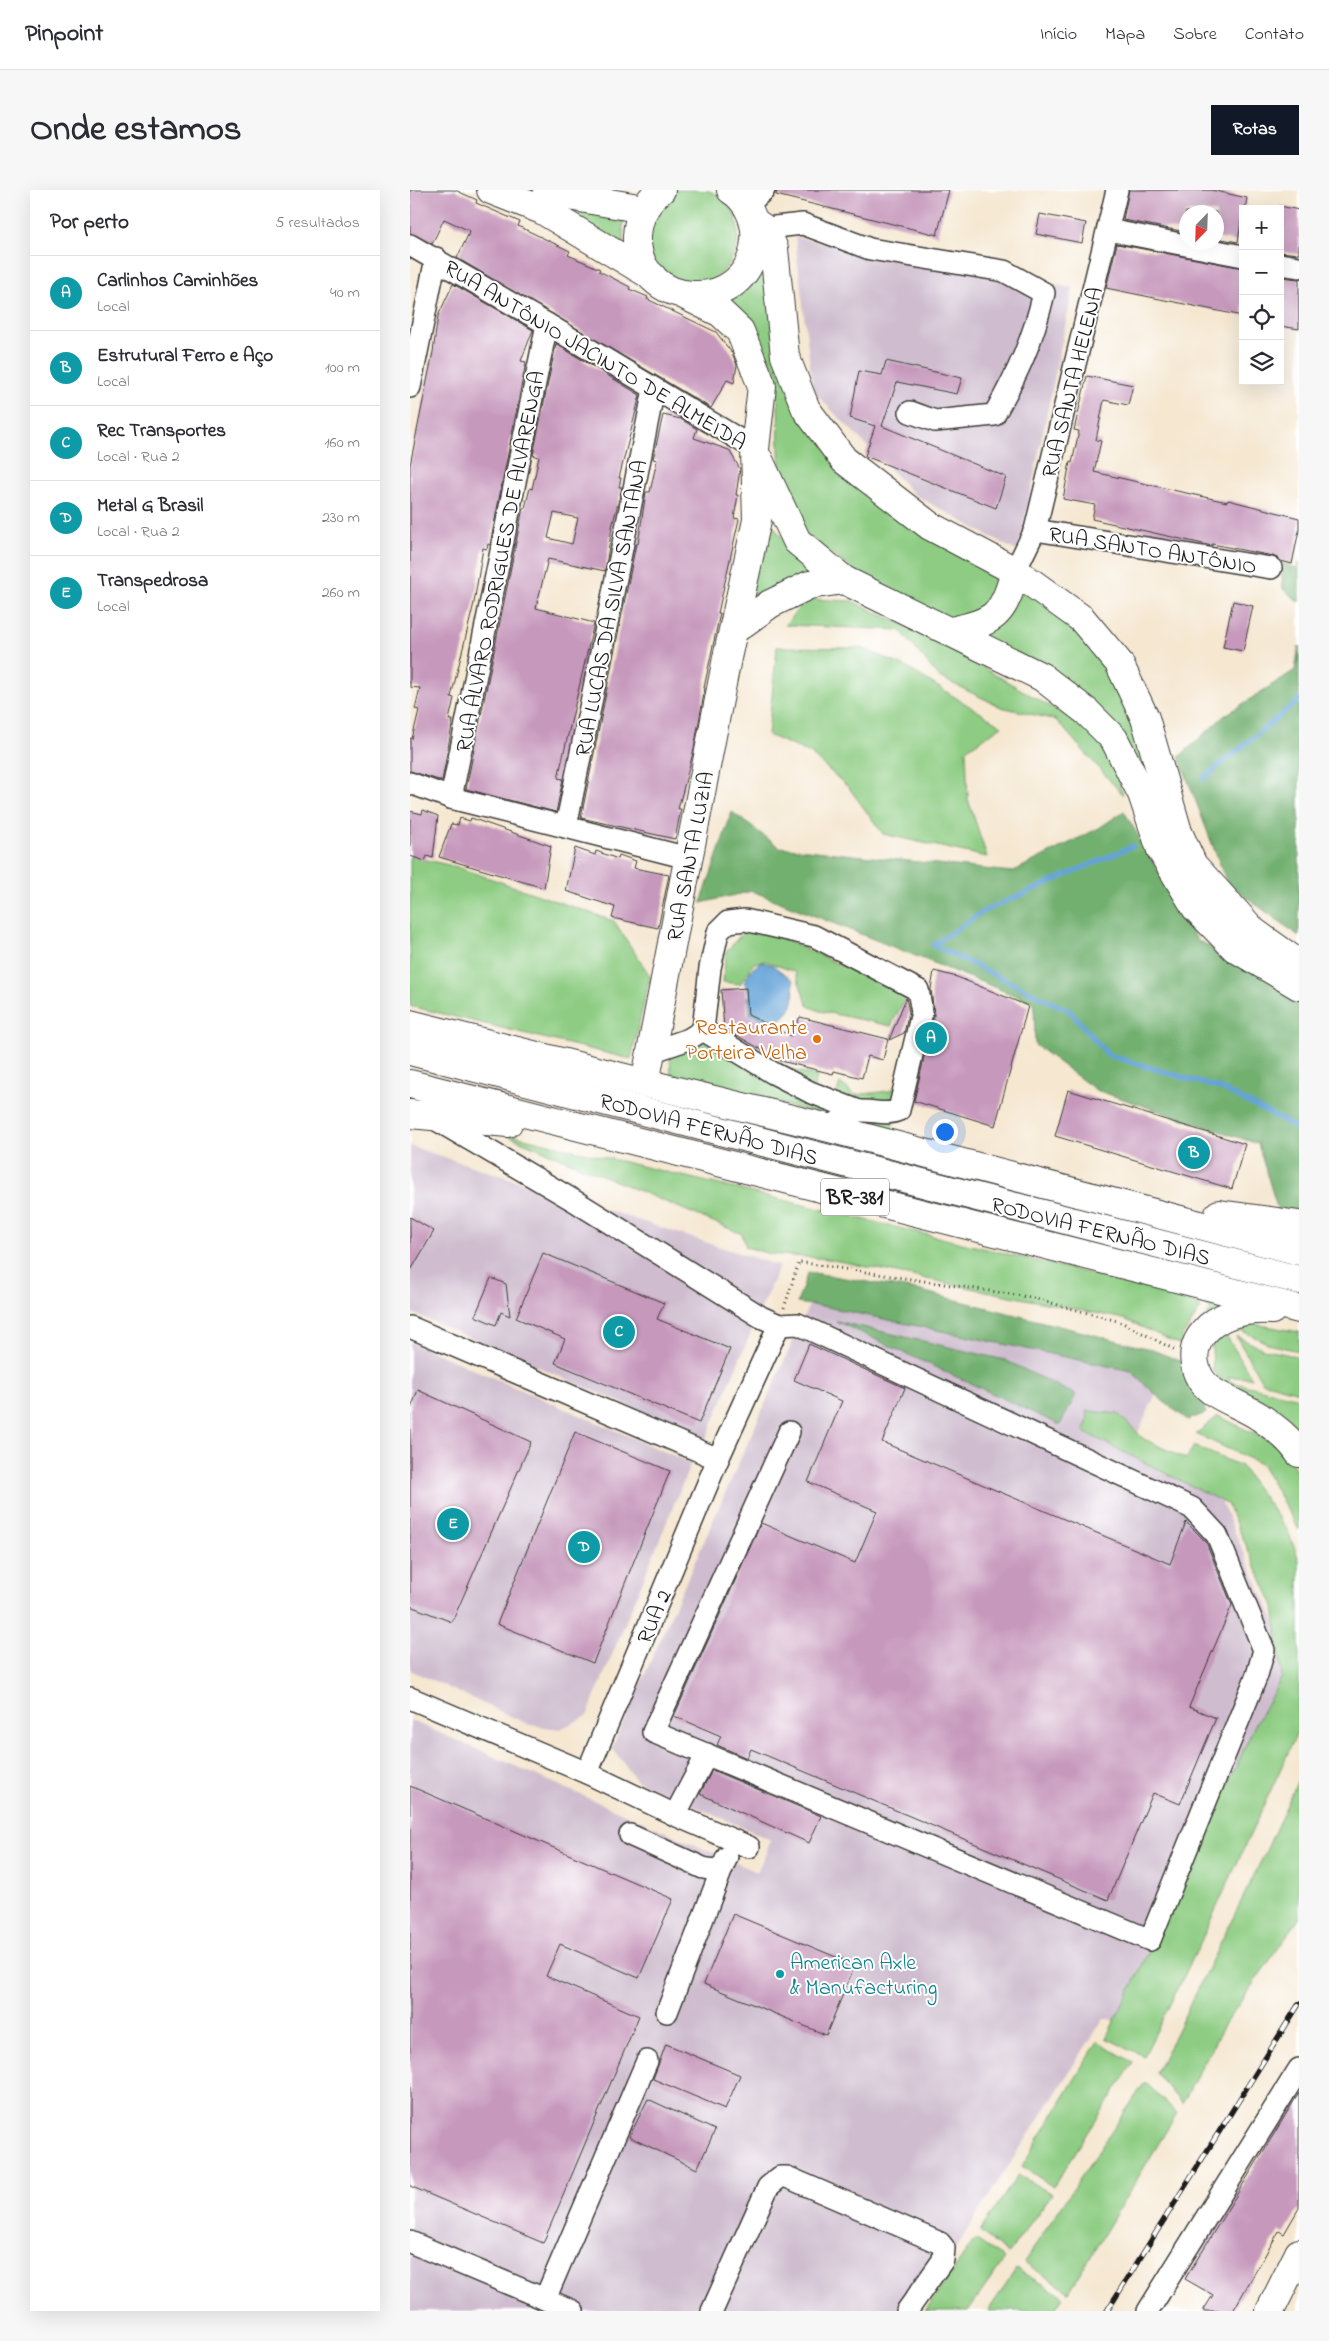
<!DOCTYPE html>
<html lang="pt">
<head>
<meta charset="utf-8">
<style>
  body { margin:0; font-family:"Indie Flower",sans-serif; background:#f7f7f7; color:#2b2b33 }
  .controls { position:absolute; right:15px; top:15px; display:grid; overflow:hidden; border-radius:0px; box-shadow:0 5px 20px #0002 }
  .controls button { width:45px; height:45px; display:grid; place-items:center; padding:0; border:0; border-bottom:1px solid #e1e1e2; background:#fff; color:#2b2b33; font:25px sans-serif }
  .compass { position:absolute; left:769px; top:15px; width:45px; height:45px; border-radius:50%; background:#fff; box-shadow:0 5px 20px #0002; rotate:203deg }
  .you { position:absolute; left:534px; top:941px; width:18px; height:18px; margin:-12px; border:4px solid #fff; border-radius:50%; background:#1a73e8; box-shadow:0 0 0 8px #1a73e833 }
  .badge { display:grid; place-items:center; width:32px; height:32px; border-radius:50%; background:#111827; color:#fff; font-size:16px; font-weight:700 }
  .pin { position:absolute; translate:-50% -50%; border:2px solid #fff; box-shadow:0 1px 5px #0006 }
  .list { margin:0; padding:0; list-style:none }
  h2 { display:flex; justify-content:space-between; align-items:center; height:65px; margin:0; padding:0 20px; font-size:21px }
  h2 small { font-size:16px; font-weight:400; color:#7c7c81 }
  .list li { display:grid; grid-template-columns:32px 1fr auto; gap:15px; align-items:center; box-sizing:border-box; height:75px; padding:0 20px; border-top:1px solid #e1e1e2 }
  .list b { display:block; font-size:19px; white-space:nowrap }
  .list p { margin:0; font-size:16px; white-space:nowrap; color:#7c7c81 }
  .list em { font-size:16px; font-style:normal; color:#7c7c81 }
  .icon { flex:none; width:28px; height:28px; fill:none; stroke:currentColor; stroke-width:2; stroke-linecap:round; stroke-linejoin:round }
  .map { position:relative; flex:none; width:889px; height:2121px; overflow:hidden; border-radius:0px }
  header { display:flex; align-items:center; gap:30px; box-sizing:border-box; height:70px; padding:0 25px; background:#fff; border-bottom:1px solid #e1e1e2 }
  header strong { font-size:24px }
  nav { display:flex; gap:28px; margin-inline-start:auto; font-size:18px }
  .intro { display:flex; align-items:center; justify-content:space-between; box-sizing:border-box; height:120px; padding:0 30px }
  h1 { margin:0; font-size:35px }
  .button { padding:12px 22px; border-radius:0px; background:#111827; color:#fff; font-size:18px; font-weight:700 }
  main { display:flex; gap:30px; padding:0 30px }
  aside { flex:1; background:#fff; border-radius:0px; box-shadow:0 5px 20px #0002 }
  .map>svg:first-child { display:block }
</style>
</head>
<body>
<header>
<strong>Pinpoint</strong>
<nav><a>Início</a><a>Mapa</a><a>Sobre</a><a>Contato</a></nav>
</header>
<div class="intro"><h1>Onde estamos</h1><a class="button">Rotas</a></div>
<main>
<aside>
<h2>Por perto<small>5 resultados</small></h2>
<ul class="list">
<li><span class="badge" style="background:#0f9aa8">A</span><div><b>Carlinhos Caminhões</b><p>Local</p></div><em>40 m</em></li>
<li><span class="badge" style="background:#0f9aa8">B</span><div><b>Estrutural Ferro e Aço</b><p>Local</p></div><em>100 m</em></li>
<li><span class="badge" style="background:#0f9aa8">C</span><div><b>Rec Transportes</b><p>Local · Rua 2</p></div><em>160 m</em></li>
<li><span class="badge" style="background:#0f9aa8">D</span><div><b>Metal G Brasil</b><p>Local · Rua 2</p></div><em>230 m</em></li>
<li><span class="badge" style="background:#0f9aa8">E</span><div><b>Transpedrosa</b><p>Local</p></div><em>260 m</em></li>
</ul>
</aside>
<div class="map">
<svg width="889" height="2121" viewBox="0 0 889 2121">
  <rect width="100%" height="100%" fill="#fff"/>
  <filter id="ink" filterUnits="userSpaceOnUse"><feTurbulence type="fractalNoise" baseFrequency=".02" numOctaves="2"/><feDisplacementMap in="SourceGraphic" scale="10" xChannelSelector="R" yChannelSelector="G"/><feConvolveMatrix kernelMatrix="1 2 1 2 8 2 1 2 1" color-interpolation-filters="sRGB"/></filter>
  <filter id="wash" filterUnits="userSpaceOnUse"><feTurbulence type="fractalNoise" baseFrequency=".0096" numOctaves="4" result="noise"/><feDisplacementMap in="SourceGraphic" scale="20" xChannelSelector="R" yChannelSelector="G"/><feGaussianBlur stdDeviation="1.12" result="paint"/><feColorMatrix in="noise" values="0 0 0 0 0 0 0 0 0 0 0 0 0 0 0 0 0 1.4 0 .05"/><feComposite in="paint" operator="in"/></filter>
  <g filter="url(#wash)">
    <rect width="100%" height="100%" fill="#f5e7d0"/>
    <g fill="#cfbdcf">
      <path d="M385,47L663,98L608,362L505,305L403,201Z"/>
      <path d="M0,956L369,1076L296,1249L0,1122Z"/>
      <path d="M403,1106L757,1180L718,1264L811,1311L875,1455L876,1491L716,1832L694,1828L505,2121H0V1530L347,1682L361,1650L227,1591L202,1558Z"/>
      <path d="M0,1152L281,1273L177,1526L150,1539L120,1535L0,1480Z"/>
    </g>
    <g fill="#8dcc82" stroke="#54744f">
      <path d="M94,0H120L147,11L222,19L213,33V62Z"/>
      <path d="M260,0C271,0 288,0 299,1C336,14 336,63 308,86C303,90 294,95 287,95C273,93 256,85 243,80L230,35Z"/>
      <path d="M353,60L382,210L584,381C587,417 581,416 552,433L467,398L386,337L370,301L368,213L363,176L344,143L317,117Z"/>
      <path d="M354,324L401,385L333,411Z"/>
      <path d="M611,394L663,434L715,503L740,603L725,569L570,448Z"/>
      <path d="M396,409L442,411L528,451L680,540L704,573L713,605L646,530L591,517L529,487L490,440L375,435Z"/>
      <path d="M367,457L451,458L494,476L592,536L556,560L558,609L577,667L473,644L439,598L400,563L358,545Z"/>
      <path d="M0,666L47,677L204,731L240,786L221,869L0,816Z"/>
      <path d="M335,740L373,748L496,806L481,836L410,821L398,816L385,782L355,771L344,773L330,794L313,792L316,762Z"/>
      <path d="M316,842L382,880L407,886L403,901L426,906L430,893L445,905L479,901L494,891L481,943L261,885L260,866Z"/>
      <path d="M89,942L777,1107L791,1118L771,1148L776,1151L801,1120L786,1108L822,1117L777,1158L714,1129L418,1069L360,1064L336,1057L332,1044Z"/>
      <path d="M839,1133L889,1142V1161L861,1155L826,1138Z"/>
      <path d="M816,1145L842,1188L818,1187L821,1192L889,1208V1242L865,1220L821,1201L803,1181L802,1155Z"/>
      <path d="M826,1146L853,1159L889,1167V1202L852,1192Z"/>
      <path d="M677,1221L708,1224L734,1249L776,1269L784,1256L831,1276L878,1341L889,1370V1539L786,1762L734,1866L696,1848L775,1689L844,1537L872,1487L864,1416L817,1314L674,1242L678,1229Z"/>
      <path d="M808,1226L874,1258L889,1286V1340L851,1274L786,1244Z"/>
      <path d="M889,1588V1729L814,1835L772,1914L746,1883L855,1663Z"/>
      <path d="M688,1851L723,1873L643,1997L612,1976Z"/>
      <path d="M735,1892L767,1923L659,2102L614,2072Z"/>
      <path d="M608,1985L642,2004L598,2064L570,2041Z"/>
      <path d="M565,2049L595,2069L558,2121H515Z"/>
      <path d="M606,2079L653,2106L644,2121H578Z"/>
    </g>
    <g fill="#72b070" stroke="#476646">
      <path d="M871,373L887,378L889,373V412L873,399Z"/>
      <path d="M889,456V746L817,693L769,567L814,526L885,480Z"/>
      <path d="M714,621L787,750L889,803V1022L868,1021L848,954L686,900L625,855L624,813L342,701L291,713L322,622L369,657L602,682L689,638Z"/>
      <path d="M398,1082L507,1100L740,1159L778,1174L796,1223L778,1230L755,1213L721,1181L417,1117L387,1113Z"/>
      <path d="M426,1131L595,1170L666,1205L650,1235Z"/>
    </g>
    <path fill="#64a3d7" stroke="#40607a" d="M351,772L362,775L383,790C385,815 384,819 364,835L340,824L338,799L334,792L341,780Z"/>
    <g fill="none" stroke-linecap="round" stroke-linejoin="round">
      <g stroke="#64a3d7" stroke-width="5">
        <path d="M793,589L889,510"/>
        <path d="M723,656L574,721L523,755L660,821L698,865L812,899L889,939"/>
      </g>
    </g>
    <g id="blocks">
      <g fill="#c698bc" fill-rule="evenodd">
        <path d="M0,0H45L67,10L66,13L110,32L108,36L160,61L158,65L190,79L189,81L220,97L219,99L238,107L237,109L306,142L322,163L327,175L324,193L317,190L301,218L47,68L60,41L34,29L22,54L0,43Z"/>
        <path d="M367,0H539L527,45L366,5Z"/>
        <path d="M719,0H801L837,8L835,19H833L828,52L806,48V22H776V42L713,30Z"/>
        <path d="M870,16L889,20V64L870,62Z"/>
        <path d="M630,24L676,33L672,53L626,44Z"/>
        <path d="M707,54L833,78V126L696,98Z"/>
        <path d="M870,87L889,89V139L870,136Z"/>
        <path d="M43,94L123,140L111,171L116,172L80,355L78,354L77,359L73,358L64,413L41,507L44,508L39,530H43L32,591L0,581V548L2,549L9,520L5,519L10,498L0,497V275L23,162L28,126Z"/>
        <path d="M146,154L230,205L209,288H211L209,297H212L202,337L195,381L138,369L126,418L184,433L148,588L153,589L146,622L56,599L113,318H115L120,298L122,299L129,267L123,265ZM144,323L168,328L162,354L138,348Z"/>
        <path d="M476,171L552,188L547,204L487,192L472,236L596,287L586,318L455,266L465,236L440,228L449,181L472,185Z"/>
        <path d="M677,186L723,195L718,215L694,210L686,250L691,251L684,282L767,301L817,312L818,310L889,328V340L882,374L871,371L863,366L802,354V356L682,329L685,315L653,309L660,272L662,273L669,241L664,240Z"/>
        <path d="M253,225L271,229L287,239L284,248L319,260L330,279L326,305H328L324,328L329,329L308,423H310L294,498H295L284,559L268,619H271L265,649L171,628L226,354H228L236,302H240L247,270L243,269Z"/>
        <path d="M823,411L843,416L833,461L813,457Z"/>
        <path d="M13,620L28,626L23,668L17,666L15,671L0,666V621L12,624Z"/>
        <path d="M50,628L60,631L61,628L141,656L134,698L29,667L41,634L48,635Z"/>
        <path d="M165,658L185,665L186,661L208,669L209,665L226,671L224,678L259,685L248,738L202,728L205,717L156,701Z"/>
        <path d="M524,781L547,787L618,816L585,936L504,911L524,825L521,799Z"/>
        <path d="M336,798L338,825L381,846L390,827L478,849L473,870L458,866L452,888L424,881L423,884L371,871L314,838L311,800Z"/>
        <path d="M496,808L499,822L494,843L479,850Z"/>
        <path d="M658,900L835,954L822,999L645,946Z"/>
        <path d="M0,1027L24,1041L0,1082Z"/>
        <path d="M133,1063L254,1113L247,1129L320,1159L289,1233L145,1173L155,1149L106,1128Z"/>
        <path d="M81,1088L96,1094L100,1126L91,1122L86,1135L65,1126Z"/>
        <path d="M399,1154L495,1198L472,1252L760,1374L776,1332L796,1352L822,1415L779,1517L806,1528L770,1614L743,1603L698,1710L341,1559L337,1568L307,1555L311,1546L264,1526L351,1333L445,1373L467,1321L398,1292L432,1211L384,1190Z"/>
        <path d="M8,1200L121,1252L42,1432L0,1416V1221Z"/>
        <path d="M165,1242L260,1281L183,1473L87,1434Z"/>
        <path d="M302,1580L411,1626L399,1653L290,1604Z"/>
        <path d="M0,1596L263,1709L229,1788L150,1754L136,1786L229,1826L133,2053L0,1996Z"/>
        <path d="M323,1724L445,1775L416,1845L294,1794Z"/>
        <path d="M256,1854L330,1885L315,1919L243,1889Z"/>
        <path d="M889,1903V2018L874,2044L869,2041L823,2121H793L803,2105L775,2089Z"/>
        <path d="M238,1909L305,1940L287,1979L219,1947Z"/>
      </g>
    </g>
  </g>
  <g filter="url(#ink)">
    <use href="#blocks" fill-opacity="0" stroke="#3d3a37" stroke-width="1"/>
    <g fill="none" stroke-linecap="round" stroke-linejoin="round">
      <g stroke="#3d3a37" stroke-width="24">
        <g id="minor">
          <path d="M336,16L354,0"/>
          <path d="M356,40L365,37L393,34L460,59L594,81L634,103C623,150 608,183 584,225L525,231L500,222"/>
          <path d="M698,40L833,66"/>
          <path d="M0,55L137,134L345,259"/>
          <path d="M870,74L889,77"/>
          <path d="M0,197L26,68"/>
          <path d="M625,340L861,378"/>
          <path d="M605,381L625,340L707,0"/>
          <path d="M0,593L41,608L278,668"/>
          <path d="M41,608L137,134"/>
          <path d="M156,637L244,199"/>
          <path d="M293,840L363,883L400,902L449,921"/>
          <path d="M241,862L279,849L293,840L300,778L308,742L318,732L335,730L404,746L508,800L512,822L489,920C476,926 464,920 450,921C438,922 429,932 419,938"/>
          <path d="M23,928L168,1013L351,1127L369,1135L388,1134L782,1318L807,1345L854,1460L847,1485L740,1750L243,1542L379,1242"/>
          <path d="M0,1137L308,1269"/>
          <path d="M0,1508L177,1583L265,1625L339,1657"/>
          <path d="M177,1583L308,1269L369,1135"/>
          <path d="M265,1625L297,1564"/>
          <path d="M220,1645L293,1678L305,1680L313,1676L317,1667"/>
          <path d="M257,1822L313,1676"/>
          <path d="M0,2052L163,2121"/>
          <path d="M135,2109L237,1871"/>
          <path d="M302,2121L358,1997L370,1987H377L530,2053L534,2058L533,2070L497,2121"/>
          <path d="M738,2121L889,1879"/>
        </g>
      </g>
      <g stroke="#3d3a37" stroke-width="30">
        <g id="major">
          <path d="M81,0L132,20L242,86"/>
          <path d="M137,0L147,4L234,19"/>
          <path d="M251,0C236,12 228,27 227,46C224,120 340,128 345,50C347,31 337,10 321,0"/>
          <path d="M343,31L356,40L364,59L375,166L396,219L434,270L520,336L605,381L672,429L709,473L735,528L768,642L783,675L844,742L889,774"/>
          <path d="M274,105L311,123L330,141L352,196L345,259L347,330L317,468L235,893L419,938L889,1061"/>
          <path d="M349,270L387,351L434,390L632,487L677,522L704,549L732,604L751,660L786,718L825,758L889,796"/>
          <path d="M324,440L360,414L399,395L434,390"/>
          <path d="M541,441C585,432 594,425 605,381"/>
          <path d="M809,1024L889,1035"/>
          <path d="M860,2121L889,2063"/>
        </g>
      </g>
      <g stroke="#3d3a37" stroke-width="30">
        <g id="highway">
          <path d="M0,834L235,893"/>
          <path d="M0,861L889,1090"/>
          <path d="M0,894L889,1119"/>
          <path d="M0,924L98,933"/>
          <path d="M862,1120C838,1119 811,1123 795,1141C778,1159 782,1186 802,1201C817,1211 835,1217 850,1227C865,1238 879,1248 889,1263"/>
        </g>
      </g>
      <path stroke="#3d3a37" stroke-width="3" stroke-dasharray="1 4" stroke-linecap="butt" d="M374,1118L389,1072L619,1107L711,1132L765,1160"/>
      <use href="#minor" stroke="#fff" stroke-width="21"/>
      <use href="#major" stroke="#fff" stroke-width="28"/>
      <use href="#highway" stroke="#fff" stroke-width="28"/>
      <g stroke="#1c1c1c" stroke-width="5.5">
        <path id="rail" d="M697,2121L889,1814"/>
      </g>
      <use href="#rail" stroke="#fff" stroke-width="4" stroke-dasharray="11" stroke-linecap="butt"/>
    </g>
  </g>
  <circle fill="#e8710a" stroke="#fff" stroke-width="2" cx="407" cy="849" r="5"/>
  <circle fill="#0f9aa8" stroke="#fff" stroke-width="2" cx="370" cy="1784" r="5"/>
  <g text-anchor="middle" stroke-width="4" stroke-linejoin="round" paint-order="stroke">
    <rect fill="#fff" stroke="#606060" stroke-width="1" x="411" y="988.5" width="68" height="37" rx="4"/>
    <g font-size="21" font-weight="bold" fill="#1c1c1c">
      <text x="445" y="1014">BR-381</text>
    </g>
    <g font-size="22" fill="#1c1c1c" stroke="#fff">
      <text transform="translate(186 164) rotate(31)" y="8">RUA ANTÔNIO JACINTO DE ALMEIDA</text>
      <text transform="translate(661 192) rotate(-76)" y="8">RUA SANTA HELENA</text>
      <text transform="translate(743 359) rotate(9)" y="8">RUA SANTO ANTÔNIO</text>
      <text transform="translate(89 371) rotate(-79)" y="8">RUA ÁLVARO RODRIGUES DE ALVARENGA</text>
      <text transform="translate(200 418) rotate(-79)" y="8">RUA LUCAS DA SILVA SANTANA</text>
      <text transform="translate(279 666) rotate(-79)" y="8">RUA SANTA LUZIA</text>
      <text transform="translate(299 938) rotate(15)" y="8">RODOVIA FERNÃO DIAS</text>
      <text transform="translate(691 1040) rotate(14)" y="8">RODOVIA FERNÃO DIAS</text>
      <text transform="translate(243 1426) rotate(-67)" y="8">RUA 2</text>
    </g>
    <g font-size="22" fill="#c56008" stroke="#fff" text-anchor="end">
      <text x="397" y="844">Restaurante<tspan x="397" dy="25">Porteira Velha</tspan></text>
    </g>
    <g font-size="22" fill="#0d838f" stroke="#fff" text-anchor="start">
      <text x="380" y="1779">American Axle<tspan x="380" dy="25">&amp; Manufacturing</tspan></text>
    </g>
  </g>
</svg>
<div class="controls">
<button>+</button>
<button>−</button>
<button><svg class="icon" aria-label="locate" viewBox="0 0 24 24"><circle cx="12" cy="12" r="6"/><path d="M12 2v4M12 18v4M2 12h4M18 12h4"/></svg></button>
<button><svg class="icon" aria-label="layers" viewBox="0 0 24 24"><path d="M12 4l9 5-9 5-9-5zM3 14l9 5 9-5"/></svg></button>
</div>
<svg class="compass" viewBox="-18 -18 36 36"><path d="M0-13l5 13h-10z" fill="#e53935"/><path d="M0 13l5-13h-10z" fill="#7c7c81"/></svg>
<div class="you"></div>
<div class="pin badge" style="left:521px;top:848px;background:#0f9aa8">A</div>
<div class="pin badge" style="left:784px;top:963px;background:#0f9aa8">B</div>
<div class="pin badge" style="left:209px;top:1142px;background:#0f9aa8">C</div>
<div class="pin badge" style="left:174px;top:1357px;background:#0f9aa8">D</div>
<div class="pin badge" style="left:43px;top:1334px;background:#0f9aa8">E</div>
</div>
</main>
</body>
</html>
